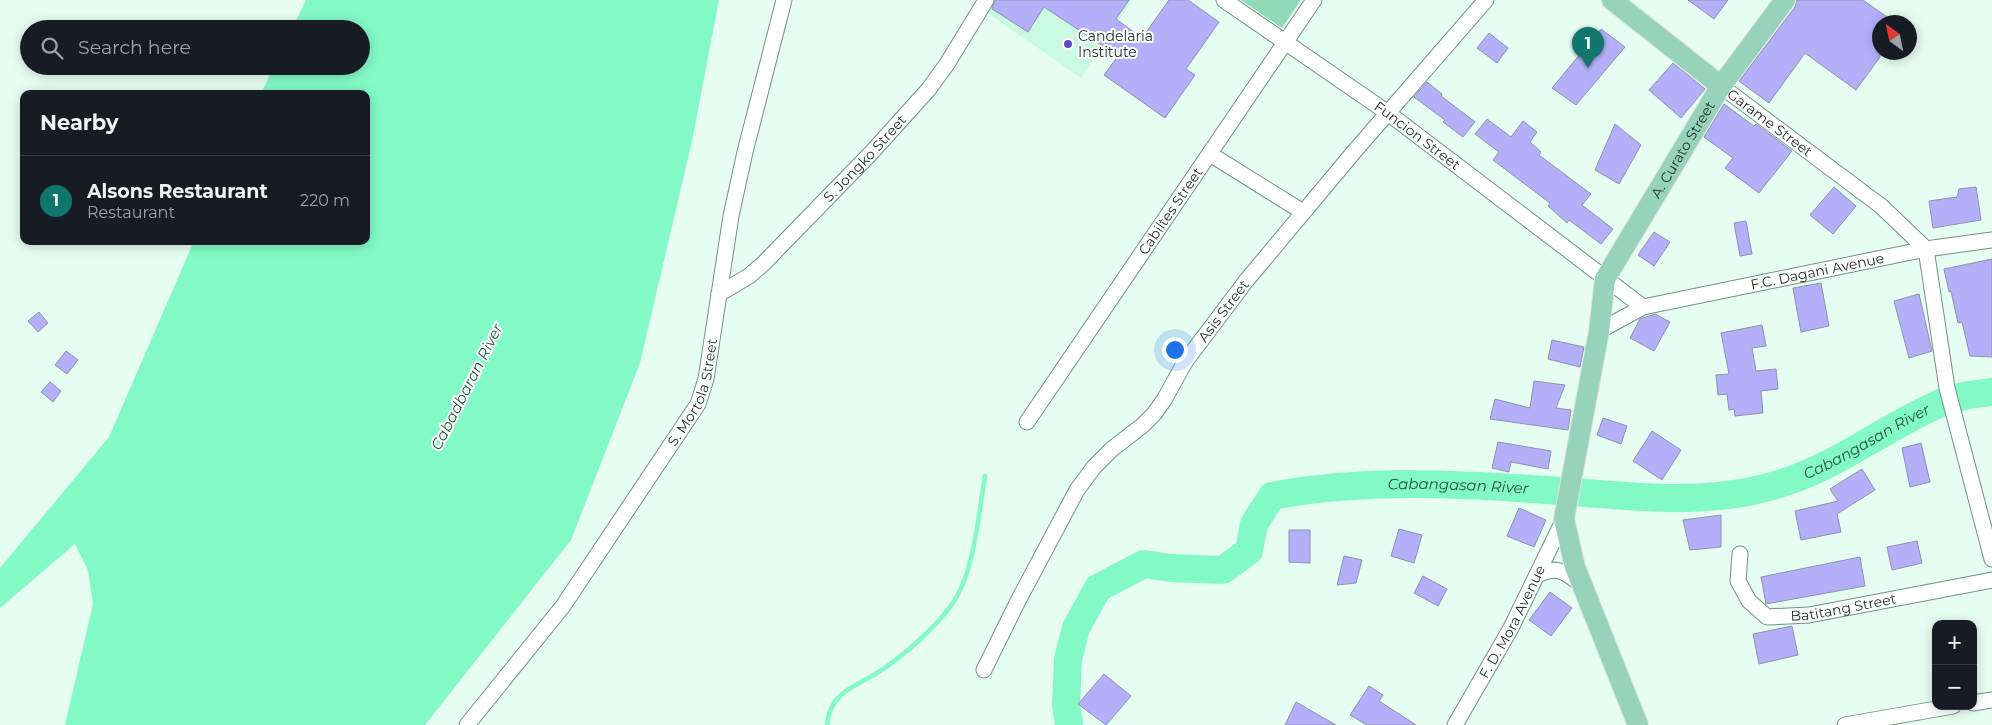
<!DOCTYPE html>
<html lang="en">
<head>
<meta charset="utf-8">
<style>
  body { margin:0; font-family:Montserrat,sans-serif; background:#20242c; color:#f1f3f6 }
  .controls { position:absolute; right:15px; bottom:15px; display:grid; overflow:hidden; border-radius:10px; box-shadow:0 2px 12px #0003 }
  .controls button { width:45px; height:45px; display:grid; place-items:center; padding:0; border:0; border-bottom:1px solid #363941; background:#171b24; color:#f1f3f6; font:25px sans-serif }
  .compass { position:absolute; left:1872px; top:15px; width:45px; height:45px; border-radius:50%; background:#171b24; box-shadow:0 2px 12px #0003; rotate:327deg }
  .you { position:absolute; left:1174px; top:349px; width:18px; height:18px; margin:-12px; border:4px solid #fff; border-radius:50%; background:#1a73e8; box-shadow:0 0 0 8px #1a73e833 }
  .badge { display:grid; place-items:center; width:32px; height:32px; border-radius:50%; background:#0f766e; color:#fff; font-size:16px; font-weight:700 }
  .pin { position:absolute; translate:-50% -41px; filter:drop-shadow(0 1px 2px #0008) }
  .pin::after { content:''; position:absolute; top:26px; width:18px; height:15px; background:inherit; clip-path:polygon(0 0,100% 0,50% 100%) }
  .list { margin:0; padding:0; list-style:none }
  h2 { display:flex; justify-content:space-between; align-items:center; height:65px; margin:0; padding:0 20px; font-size:21px }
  h2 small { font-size:16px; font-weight:400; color:#9ea1a6 }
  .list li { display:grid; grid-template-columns:32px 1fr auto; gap:15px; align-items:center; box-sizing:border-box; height:90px; padding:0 20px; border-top:1px solid #363941 }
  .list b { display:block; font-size:19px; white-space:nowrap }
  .list p { margin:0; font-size:16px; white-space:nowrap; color:#9ea1a6 }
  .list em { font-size:16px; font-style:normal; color:#9ea1a6 }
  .icon { flex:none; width:28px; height:28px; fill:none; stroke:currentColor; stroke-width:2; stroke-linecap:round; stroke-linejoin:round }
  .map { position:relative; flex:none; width:1992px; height:725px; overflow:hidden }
  .search { position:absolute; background:#171b24; box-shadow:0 2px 12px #0003; left:20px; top:20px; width:350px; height:55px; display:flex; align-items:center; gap:12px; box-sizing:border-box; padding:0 18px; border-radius:28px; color:#9ea1a6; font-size:19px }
  .panel { position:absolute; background:#171b24; box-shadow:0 2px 12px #0003; left:20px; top:90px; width:350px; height:155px; border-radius:10px }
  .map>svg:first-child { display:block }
</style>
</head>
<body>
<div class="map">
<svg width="1992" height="725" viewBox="0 0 1992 725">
  <rect width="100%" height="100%" fill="#e6fdf1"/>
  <path fill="#c9f9e1" d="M992,0H1132L1081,78L985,11Z"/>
  <path fill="#91dab8" d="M1241,0H1301L1282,28Z"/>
  <path fill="#83f9c6" d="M306,0H719L692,141L640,363L571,540L425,725H65L93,604L88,570L75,544L0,608V568L109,437L194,241H366V94H261L274,66H361V29H292Z"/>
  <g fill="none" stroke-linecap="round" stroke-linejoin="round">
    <path stroke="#83f9c6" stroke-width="4.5" d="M827,725C828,714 832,703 841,695C851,686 866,680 877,673C901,658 933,630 950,607C975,574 978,516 985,476"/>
    <path stroke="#83f9c6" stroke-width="28" id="s1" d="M1069,725L1066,705L1068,659L1076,628L1098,588L1144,564L1171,568L1223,570L1249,551L1254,524L1272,496C1367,478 1465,484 1561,491C1616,495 1672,502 1727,495C1761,491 1797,480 1828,464C1866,445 1901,420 1941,403C1957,396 1975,394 1992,392"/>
  </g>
  <g fill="#b3aff8" stroke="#9090b1">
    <path d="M995,0H1129L1116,19L1142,38L1169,0H1188L1219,22L1186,69L1195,75L1165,118L1104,75L1118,56L1044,7L1028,32L992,9Z"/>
    <path d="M1688,0H1728L1714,19Z"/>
    <path d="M1797,0H1863L1894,22H1880V57L1856,90L1805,53L1769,103L1739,81L1795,7Z"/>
    <path d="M1601,29L1625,47L1576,105L1552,88Z"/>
    <path d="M1489,33L1508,48L1497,63L1477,48Z"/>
    <path d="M1673,63L1705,89L1681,118L1649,90Z"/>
    <path d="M1427,82L1442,94L1441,96L1475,122L1463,137L1443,122L1445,120L1414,97Z"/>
    <path d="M1724,104L1754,126L1756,124L1792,151L1759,193L1725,168L1733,158L1704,137Z"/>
    <path d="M1487,119L1511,137L1523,121L1537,132L1530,142L1541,152L1539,155L1591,194L1582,205L1613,229L1601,244L1569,220L1567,223L1548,206L1550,203L1493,160L1499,152L1475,134Z"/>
    <path d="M1615,124L1641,145L1619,184L1595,170Z"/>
    <path d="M1834,187L1856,206L1833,234L1810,215Z"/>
    <path d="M1976,187L1981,220L1933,228L1929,201L1957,197L1959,189Z"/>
    <path d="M1746,221L1752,254L1740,256L1734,223Z"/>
    <path d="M1654,232L1670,242L1654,266L1638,255Z"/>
    <path d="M1992,259V357L1970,356L1962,322L1958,323L1951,291L1949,292L1944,269Z"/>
    <path d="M1821,283L1829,326L1801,332L1793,288Z"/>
    <path d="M1919,294L1932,351L1909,358L1894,301Z"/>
    <path d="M39,312L48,323L38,332L28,321Z"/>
    <path d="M1655,314L1670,322L1654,351L1630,338L1640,319Z"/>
    <path d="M1762,325L1766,346L1752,348L1756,371L1776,369L1778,389L1761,391L1763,413L1735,416L1734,409L1729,410L1727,394L1718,395L1716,375L1729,374L1721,333Z"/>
    <path d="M1552,340L1584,347L1580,367L1548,359Z"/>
    <path d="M66,351L78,360L67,374L55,365Z"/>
    <path d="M1534,381L1565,385L1556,408L1571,410L1568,430L1490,419L1495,399L1530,408Z"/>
    <path d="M50,382L61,391L53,402L41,392Z"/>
    <path d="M1603,418L1627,426L1621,444L1597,435Z"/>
    <path d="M1652,431L1681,450L1662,480L1633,461Z"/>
    <path d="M1498,442L1551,451L1548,469L1511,462L1509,472L1492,468Z"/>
    <path d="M1921,443L1930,482L1910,487L1902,448Z"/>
    <path d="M1862,469L1875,490L1837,514L1841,532L1801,540L1795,511L1838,501L1830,489Z"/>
    <path d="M1519,508L1546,520L1534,547L1507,536Z"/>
    <path d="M1721,515V547L1690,550L1683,520Z"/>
    <path d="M1399,529L1422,535L1414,563L1391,556Z"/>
    <path d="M1289,530H1310V563L1289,562Z"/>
    <path d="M1917,541L1922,563L1892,570L1887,547Z"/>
    <path d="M1344,556L1362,560L1356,583L1337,585Z"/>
    <path d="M1860,557L1865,586L1766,604L1761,577Z"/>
    <path d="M1423,576L1447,589L1438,606L1414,593Z"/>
    <path d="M1550,592L1572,608L1551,636L1529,620Z"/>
    <path d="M1792,626L1798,655L1759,664L1753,634Z"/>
    <path d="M1104,674L1131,696L1106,725L1078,704Z"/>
    <path d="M1369,686L1383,695L1379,701L1416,725H1367L1350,715Z"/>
    <path d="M1296,702L1336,725H1285Z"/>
  </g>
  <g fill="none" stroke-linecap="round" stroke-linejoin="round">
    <g stroke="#6f9482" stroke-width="17">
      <g id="minor">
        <path id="s2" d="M1224,0L1388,113L1643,307"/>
        <path id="s3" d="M1721,86L1881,206L1926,249L1947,388L1992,559"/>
        <path d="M1210,154L1303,212"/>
        <path id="s4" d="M719,294L749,276L764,263L872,152L928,90L947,64L986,0"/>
        <path id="s5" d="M1599,331L1643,307L1926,249L1992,240"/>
        <path id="s6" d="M1027,422L1314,0"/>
        <path id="s7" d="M1740,554L1738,581L1749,601L1767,617L1809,615L1992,580"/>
        <path d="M1537,575C1559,565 1565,572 1582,585"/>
        <path id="s8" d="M984,670L1018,601L1077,490L1094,467L1112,449L1142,426L1154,414L1164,400L1185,362L1246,281L1353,153L1486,0"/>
        <path d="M1973,703L1992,700"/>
        <path id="s9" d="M467,725L563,606L698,404L706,379L731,216L745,152L784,0"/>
        <path id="s10" d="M1455,725L1511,628L1564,519"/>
        <path d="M1845,725L1953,706"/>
      </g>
    </g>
    <g stroke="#e0e2e1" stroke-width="22">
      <g id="major">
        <path d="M1612,0L1721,86"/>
        <path id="s11" d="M1638,725L1575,567L1564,519L1599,331L1605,279L1721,86L1785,0"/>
      </g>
    </g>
    <use href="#minor" stroke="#fff" stroke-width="15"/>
    <use href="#major" stroke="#97d3ba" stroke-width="20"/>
  </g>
  <circle fill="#604ac3" stroke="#fff" stroke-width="2" cx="1068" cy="44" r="5"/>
  <g text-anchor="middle" stroke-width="4" stroke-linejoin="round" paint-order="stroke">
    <g font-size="14" fill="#23332b" stroke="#fff" text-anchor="start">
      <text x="1078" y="41">Candelaria<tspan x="1078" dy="16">Institute</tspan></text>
    </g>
    <g font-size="14" fill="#23332b" stroke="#fff">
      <text dy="5" stroke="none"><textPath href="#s3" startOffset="61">Garame Street</textPath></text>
      <text dy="5" stroke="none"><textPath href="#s2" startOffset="236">Funcion Street</textPath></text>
      <text dy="5" stroke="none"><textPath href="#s11" startOffset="614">A. Curato Street</textPath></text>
      <text dy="5" stroke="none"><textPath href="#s4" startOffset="200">S. Jongko Street</textPath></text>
      <text dy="5" stroke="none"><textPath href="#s6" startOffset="255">Cabiltes Street</textPath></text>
      <text dy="5" stroke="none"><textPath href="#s5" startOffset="228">F.C. Dagani Avenue</textPath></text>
      <text dy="5" stroke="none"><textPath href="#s8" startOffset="436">Asis Street</textPath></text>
      <text dy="5" stroke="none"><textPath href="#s9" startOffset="405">S. Mortola Street</textPath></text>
      <text dy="5" stroke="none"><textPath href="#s7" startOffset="151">Batitang Street</textPath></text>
      <text dy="5" stroke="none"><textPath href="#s10" startOffset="118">F. D. Mora Avenue</textPath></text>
    </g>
    <g font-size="15" font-style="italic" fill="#22533e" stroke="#fff">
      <text transform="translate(467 387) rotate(-63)" y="5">Cabadbaran River</text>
      <text dy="5" stroke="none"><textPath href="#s1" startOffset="975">Cabangasan River</textPath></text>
      <text dy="5" stroke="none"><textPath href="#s1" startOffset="555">Cabangasan River</textPath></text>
    </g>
  </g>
</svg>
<div class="controls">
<button>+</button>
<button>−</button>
</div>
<svg class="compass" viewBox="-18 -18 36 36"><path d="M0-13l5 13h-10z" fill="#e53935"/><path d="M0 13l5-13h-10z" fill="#9ea1a6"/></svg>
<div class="you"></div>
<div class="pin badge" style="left:1588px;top:68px">1</div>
<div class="search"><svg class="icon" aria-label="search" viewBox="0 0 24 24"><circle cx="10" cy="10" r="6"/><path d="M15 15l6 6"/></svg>Search here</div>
<section class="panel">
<h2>Nearby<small></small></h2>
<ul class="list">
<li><span class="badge">1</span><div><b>Alsons Restaurant</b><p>Restaurant</p></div><em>220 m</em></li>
</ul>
</section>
</div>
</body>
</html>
